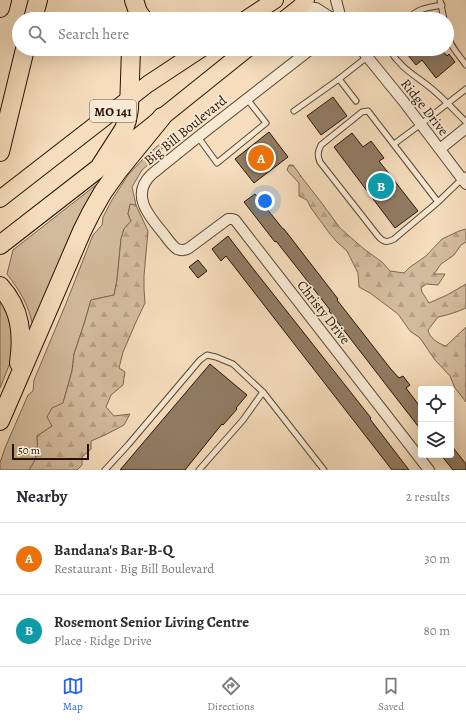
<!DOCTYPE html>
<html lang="en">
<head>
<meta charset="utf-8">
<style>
  body { margin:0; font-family:Alegreya,serif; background:#f7f7f7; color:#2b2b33 }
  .controls { position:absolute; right:12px; bottom:12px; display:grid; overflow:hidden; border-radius:4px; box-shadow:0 4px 16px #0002 }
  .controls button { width:36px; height:36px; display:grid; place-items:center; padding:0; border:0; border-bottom:1px solid #e1e1e2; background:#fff; color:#2b2b33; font:20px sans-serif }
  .scale { position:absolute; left:12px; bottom:10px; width:77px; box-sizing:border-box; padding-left:4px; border:2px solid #251303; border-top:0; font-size:11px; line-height:14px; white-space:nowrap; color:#251303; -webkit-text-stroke:3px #f8e9d4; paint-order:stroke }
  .you { position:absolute; left:265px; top:201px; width:14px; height:14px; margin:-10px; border:3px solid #fff; border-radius:50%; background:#1a73e8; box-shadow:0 0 0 6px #1a73e833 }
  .badge { display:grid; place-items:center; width:26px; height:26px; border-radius:50%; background:#2563eb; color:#fff; font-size:13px; font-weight:700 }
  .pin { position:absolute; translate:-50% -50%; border:2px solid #fff; box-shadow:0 1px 4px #0006 }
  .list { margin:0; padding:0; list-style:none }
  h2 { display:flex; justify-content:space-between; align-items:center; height:52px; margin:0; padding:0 16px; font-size:17px }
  h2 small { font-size:13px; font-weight:400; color:#7c7c81 }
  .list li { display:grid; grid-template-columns:26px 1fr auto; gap:12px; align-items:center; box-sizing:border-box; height:72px; padding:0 16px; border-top:1px solid #e1e1e2 }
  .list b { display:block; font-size:15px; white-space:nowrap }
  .list p { margin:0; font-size:13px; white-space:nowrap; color:#7c7c81 }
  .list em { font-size:13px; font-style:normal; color:#7c7c81 }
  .icon { flex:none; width:22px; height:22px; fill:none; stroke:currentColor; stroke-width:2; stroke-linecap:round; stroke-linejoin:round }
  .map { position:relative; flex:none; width:466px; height:470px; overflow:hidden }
  .search { position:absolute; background:#fff; box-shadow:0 4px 16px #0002; left:12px; right:12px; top:12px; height:44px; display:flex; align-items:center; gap:10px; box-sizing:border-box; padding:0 14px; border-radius:22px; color:#7c7c81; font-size:15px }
  .sheet { height:196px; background:#fff }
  nav { display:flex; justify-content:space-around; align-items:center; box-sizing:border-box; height:56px; border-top:1px solid #e1e1e2; background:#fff; font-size:11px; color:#7c7c81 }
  nav a { display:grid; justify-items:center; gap:2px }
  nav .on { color:#2563eb }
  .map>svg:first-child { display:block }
</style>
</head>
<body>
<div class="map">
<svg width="466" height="470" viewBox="0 0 466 470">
  <defs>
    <pattern id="forest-firs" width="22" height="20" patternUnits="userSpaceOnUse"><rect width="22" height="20" fill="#d2bb9d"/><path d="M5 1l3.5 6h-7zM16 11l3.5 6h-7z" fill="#b4a086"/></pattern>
  </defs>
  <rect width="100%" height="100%" fill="#f5ddbd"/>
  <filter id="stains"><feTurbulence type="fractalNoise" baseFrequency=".005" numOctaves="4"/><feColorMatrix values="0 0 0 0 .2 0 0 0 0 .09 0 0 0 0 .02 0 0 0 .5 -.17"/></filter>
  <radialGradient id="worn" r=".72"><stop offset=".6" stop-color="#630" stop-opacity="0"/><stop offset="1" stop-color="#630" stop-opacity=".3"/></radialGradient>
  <g fill="#d2bb9d" stroke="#7c6750">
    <path d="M161,143L163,147L156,158L142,170L132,187L136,205H130L128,214L131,221L124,229L121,239L117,280L114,295L91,300L84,324L74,354L72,371L63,403L52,426L37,436C38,450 38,457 29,470H0V463L5,448L28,395L33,391L34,380L65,306L93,235L102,225L103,217L112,200L128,175L145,157Z"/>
    <path d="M101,181L33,327C29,305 20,291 7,274L13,250Z"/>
    <path d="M0,300L7,310L13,339L10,363L0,388Z"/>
  </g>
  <g fill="url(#forest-firs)" stroke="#7c6750">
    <path d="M289,165H293L303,179L321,202L340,228L364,249L382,262L390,271L404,273L410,267L426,256L442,239L459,231L466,229V242L461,245L454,255L441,264L434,274H445L438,285L426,284L421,288L422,292L429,303L447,295L466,284V308C457,312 448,315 438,317L428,330C429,337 438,344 446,346L466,327V402L455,388L450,376L435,360L420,338L410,331L398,314L370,293L359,287L358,273L347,251L337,242L330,234L311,208L307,200L299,196V183L287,170Z"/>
    <path d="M130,204L136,205L148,231L144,276V289L145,303L136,322L123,352L119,368L125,372L123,385L111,395L106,407L114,416L130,414L124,425L105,435L91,441V449L82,457V465L77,470H29C38,457 38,450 37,436L52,426L47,417L52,408L63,403L72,371L74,354L84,324L91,300L114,295L117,280L121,239L124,229L131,221L128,214Z"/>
  </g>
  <g fill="#917c64" stroke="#251303">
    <path d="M403,49H441L447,56L449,54L455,62L436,78L422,60L416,65Z"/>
    <path d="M333,97L347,116L321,135L307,116Z"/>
    <path d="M269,132L288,157L254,183L235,159Z"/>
    <path d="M352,133L363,147L371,141L384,158L379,161L418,211L395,228L334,147Z"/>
    <path d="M255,194L283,229H284L304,255L338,299L337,300L390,368L399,378L403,376L410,385L406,388L421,408V430L329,311L330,310L291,260L276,241L275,242L244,202Z"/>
    <path d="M228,236L251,266L371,418L370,419L409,470H392L226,256L221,261L212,249Z"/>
    <path d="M198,260L207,271L198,278L189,267Z"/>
    <path d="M210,364L247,395L236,408L237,409L223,425L222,424L185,470H120Z"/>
    <path d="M451,445L466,464V470H453L441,455H451Z"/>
  </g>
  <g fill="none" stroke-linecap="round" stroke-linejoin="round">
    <g stroke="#594632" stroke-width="7">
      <g id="lane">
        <path d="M440,0L444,19"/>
        <path d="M407,19C419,8 426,8 442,5"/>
        <path d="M447,33C449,45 459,55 466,65"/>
        <path d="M389,49C401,69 415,75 432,89C444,99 455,111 466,122"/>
        <path d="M339,79L356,101"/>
        <path d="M294,111L339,79L367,57"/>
        <path d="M198,137L217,163L266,123L247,99"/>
        <path d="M394,144L421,124L466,89"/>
        <path d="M438,202L368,111L362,112L321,145C318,151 317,155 320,162L378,236C383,242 387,243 394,239L438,202L466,175"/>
        <path d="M105,470L128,445L200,360L207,355L216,357L233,364L263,392L324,470"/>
        <path d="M199,470L243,420L263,392"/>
      </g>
    </g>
    <g stroke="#594632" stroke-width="12">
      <g id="street">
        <path d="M336,0L341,19"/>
        <path d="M300,7L316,8L333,19"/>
        <path d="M311,49L198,137L152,174C130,194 148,215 163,233C167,238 172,246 177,249C182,251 186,250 189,248L228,219H232L235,220L429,470"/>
        <path d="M361,49L404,102L466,184"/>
        <path d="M440,149L466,128"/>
      </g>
    </g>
    <g stroke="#251303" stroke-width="18">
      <g id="primary">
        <path d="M246,19L275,0"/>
        <path d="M285,19L300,7L306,0"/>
        <path d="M105,163L247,49"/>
        <path d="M0,199L148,84L201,49"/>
      </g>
    </g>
    <g stroke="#251303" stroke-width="20">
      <g id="highway">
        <path d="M134,0L138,12L143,19"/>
        <path d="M0,8L2,0"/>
        <path d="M33,19L38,0"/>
        <path d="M0,152L25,49"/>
        <path d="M0,245L99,168L124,129L127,120L129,109L131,49"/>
        <path d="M0,286C21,309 23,334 19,363"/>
        <path d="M0,421L82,231L91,213L103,192L118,171L162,117"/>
      </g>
    </g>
    <use href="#lane" stroke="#f8e9d4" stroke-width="5"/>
    <use href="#street" stroke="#f8e9d4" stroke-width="10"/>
    <use href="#primary" stroke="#f5ddbd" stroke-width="16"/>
    <use href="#highway" stroke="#f5ddbd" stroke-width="18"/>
  </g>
  <g text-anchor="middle" stroke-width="3.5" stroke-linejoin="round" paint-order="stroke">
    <rect fill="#f8e9d4" stroke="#645342" stroke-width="1" x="90" y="100" width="46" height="22" rx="3"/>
    <g font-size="13" font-weight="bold" fill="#251303">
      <text x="113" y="116">MO 141</text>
    </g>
    <g font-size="14" fill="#251303" stroke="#f8e9d4">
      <text transform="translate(425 107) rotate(52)" y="5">Ridge Drive</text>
      <text transform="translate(185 130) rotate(-39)" y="5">Big Bill Boulevard</text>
      <text transform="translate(324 312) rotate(52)" y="5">Christy Drive</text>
    </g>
  </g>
  <rect width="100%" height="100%" filter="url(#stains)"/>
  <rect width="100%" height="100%" fill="url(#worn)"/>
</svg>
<div class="controls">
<button><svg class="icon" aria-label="locate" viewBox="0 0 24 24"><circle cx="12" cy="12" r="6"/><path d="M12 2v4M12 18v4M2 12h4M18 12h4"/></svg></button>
<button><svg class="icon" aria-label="layers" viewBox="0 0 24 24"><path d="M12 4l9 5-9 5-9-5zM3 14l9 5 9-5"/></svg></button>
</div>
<div class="scale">50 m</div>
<div class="you"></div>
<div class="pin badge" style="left:261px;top:158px;background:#e8710a">A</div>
<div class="pin badge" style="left:381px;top:186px;background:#0f9aa8">B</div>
<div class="search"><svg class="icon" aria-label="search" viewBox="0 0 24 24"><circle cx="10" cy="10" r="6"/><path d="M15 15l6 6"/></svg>Search here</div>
</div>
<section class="sheet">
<h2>Nearby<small>2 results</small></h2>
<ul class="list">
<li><span class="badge" style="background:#e8710a">A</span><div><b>Bandana's Bar-B-Q</b><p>Restaurant · Big Bill Boulevard</p></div><em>30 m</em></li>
<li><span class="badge" style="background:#0f9aa8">B</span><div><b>Rosemont Senior Living Centre</b><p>Place · Ridge Drive</p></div><em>80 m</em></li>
</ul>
</section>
<nav>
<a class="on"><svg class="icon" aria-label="map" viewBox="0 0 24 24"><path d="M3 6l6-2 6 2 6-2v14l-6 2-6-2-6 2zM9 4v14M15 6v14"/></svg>Map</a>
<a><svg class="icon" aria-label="directions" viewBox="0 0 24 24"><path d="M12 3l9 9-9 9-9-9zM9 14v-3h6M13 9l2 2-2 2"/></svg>Directions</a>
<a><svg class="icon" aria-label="saved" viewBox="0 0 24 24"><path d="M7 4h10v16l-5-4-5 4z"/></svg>Saved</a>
</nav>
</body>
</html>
